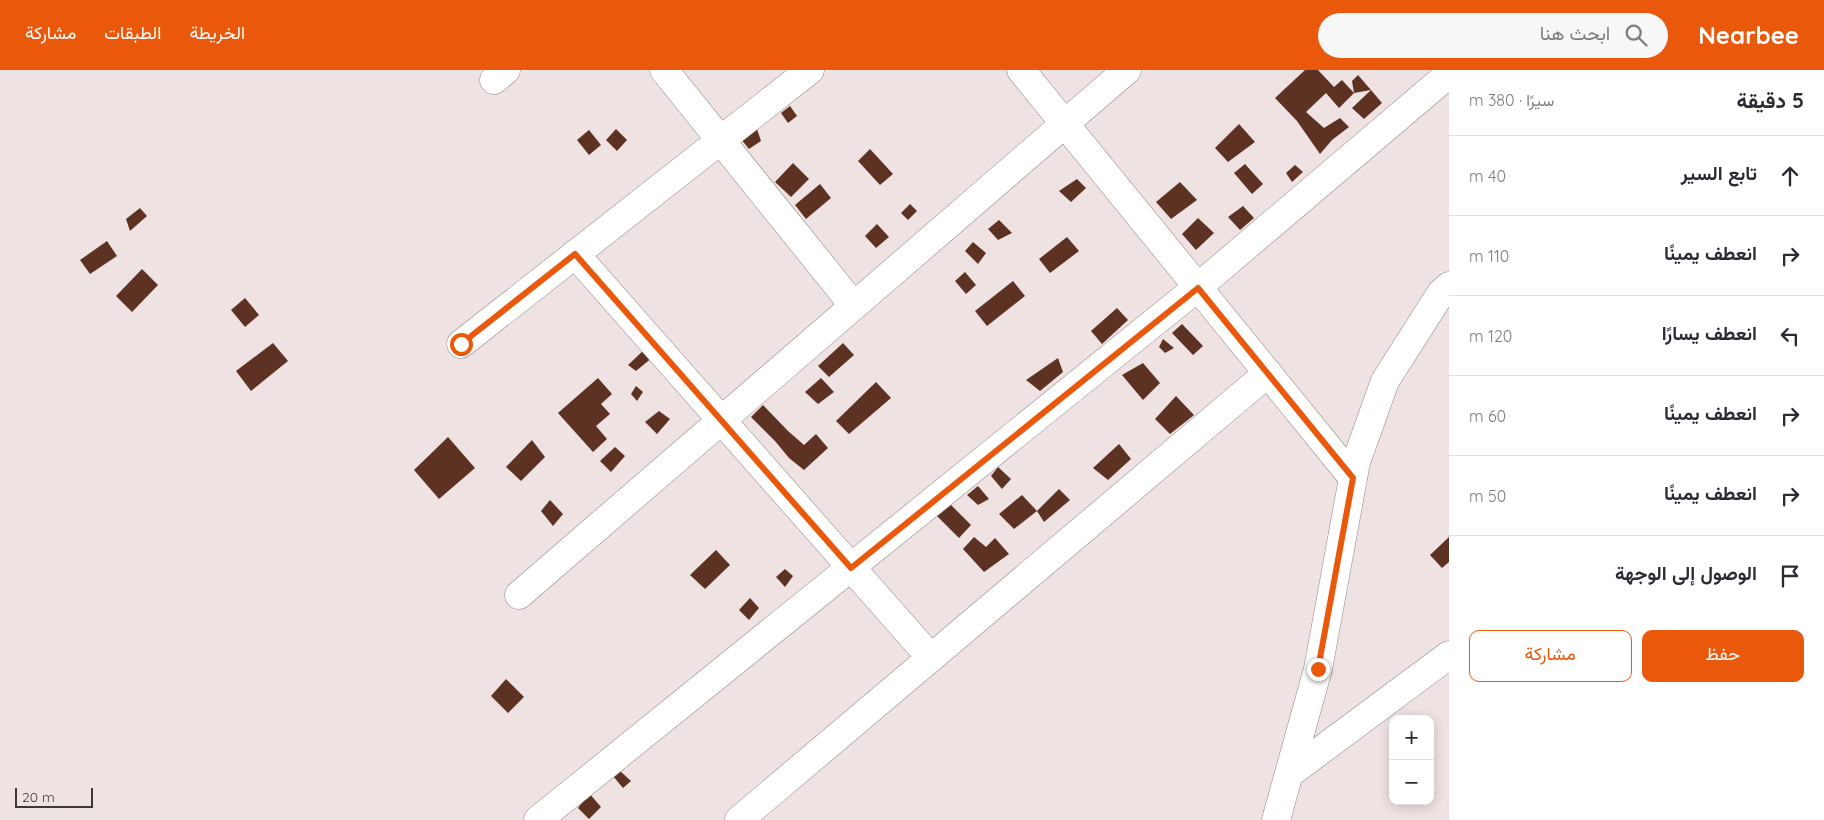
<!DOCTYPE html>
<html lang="ar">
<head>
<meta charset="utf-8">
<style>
  body { margin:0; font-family:Quicksand,Vazirmatn,sans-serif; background:#f7f7f7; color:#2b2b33; direction:rtl }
  .controls { position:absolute; right:15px; bottom:15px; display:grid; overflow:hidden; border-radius:10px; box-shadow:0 2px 12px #0003 }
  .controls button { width:45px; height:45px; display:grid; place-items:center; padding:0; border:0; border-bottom:1px solid #e1e1e2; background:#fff; color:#2b2b33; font:25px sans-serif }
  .scale { position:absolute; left:15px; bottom:12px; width:78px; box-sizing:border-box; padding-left:5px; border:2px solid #3e3939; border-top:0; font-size:14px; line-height:18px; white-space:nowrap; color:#3e3939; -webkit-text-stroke:4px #efe2e2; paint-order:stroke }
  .stop { position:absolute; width:15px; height:15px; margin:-11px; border:4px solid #ea580c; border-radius:50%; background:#fff }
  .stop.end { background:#ea580c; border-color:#fff; box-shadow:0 1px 5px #0008 }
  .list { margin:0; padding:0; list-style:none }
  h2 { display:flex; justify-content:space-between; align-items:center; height:65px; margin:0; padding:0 20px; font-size:21px }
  h2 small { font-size:16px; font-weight:400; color:#7c7c81 }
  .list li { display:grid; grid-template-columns:32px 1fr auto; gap:15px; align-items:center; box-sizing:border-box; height:80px; padding:0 20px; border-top:1px solid #e1e1e2 }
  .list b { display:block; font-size:19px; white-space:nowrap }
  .list em { font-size:16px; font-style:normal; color:#7c7c81 }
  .actions { display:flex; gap:10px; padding:15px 20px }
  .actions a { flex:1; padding:11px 0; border:1px solid #ea580c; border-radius:10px; text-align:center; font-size:18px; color:#ea580c }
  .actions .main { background:#ea580c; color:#fff }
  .icon { flex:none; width:28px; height:28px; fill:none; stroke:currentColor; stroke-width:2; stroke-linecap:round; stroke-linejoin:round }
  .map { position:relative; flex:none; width:1449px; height:750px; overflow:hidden; direction:ltr }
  header { display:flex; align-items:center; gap:30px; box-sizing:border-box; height:70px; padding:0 25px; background:#ea580c; color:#fff }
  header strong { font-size:24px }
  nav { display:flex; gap:28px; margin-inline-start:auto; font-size:18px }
  .search { width:350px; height:45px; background:#f7f7f7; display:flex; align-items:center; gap:12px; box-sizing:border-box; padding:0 18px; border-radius:28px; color:#7c7c81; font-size:19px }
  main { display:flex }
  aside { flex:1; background:#fff }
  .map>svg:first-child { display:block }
</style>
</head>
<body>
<header>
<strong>Nearbee</strong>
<div class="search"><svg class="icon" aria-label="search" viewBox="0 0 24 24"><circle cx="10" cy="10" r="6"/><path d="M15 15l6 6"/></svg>ابحث هنا</div>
<nav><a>الخريطة</a><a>الطبقات</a><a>مشاركة</a></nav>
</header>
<main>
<aside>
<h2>5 دقيقة<small>سيرًا · 380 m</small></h2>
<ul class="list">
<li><svg class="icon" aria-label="ahead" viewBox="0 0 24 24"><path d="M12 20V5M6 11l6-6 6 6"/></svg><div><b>تابع السير</b></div><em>40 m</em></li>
<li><svg class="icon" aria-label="right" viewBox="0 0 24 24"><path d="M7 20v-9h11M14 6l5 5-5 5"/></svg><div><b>انعطف يمينًا</b></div><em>110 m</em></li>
<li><svg class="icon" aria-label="left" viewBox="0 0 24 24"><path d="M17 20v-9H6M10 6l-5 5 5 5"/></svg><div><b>انعطف يسارًا</b></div><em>120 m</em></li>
<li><svg class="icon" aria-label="right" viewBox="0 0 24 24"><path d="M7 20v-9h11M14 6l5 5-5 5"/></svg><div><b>انعطف يمينًا</b></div><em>60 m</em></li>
<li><svg class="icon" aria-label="right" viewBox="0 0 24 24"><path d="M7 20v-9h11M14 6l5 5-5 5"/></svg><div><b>انعطف يمينًا</b></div><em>50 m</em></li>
<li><svg class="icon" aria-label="arrive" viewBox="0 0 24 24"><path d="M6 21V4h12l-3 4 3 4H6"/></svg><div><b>الوصول إلى الوجهة</b></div></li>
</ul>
<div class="actions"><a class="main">حفظ</a><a>مشاركة</a></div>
</aside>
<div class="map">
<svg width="1449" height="750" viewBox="0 0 1449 750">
  <rect width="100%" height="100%" fill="#efe2e2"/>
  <g fill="#5e3222">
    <path d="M1305,0H1318L1334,17L1342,10L1354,23L1352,11L1358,5L1371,20L1354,23L1339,38L1326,23L1306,42L1324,58L1340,48L1349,57L1332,70L1320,84L1297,51L1275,28Z"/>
    <path d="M1371,20L1382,33L1364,49L1352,38Z"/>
    <path d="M790,36L797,46L788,53L781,43Z"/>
    <path d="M1239,54L1255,72L1228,92L1215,78Z"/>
    <path d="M756,56L761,71L749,79L740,68Z"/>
    <path d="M616,59L627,70L617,81L606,70Z"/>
    <path d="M589,60L601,75L589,85L577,70Z"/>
    <path d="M870,79L893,104L880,115L858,91Z"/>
    <path d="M793,93L809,109L791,127L775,112Z"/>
    <path d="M1245,94L1263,114L1252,124L1234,103Z"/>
    <path d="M1295,95L1303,102L1292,112L1286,103Z"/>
    <path d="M1077,109L1086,118L1071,132L1059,121Z"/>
    <path d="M1180,112L1197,130L1171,149L1156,132Z"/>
    <path d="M820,114L831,128L806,149L795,135Z"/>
    <path d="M910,134L917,141L908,150L901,143Z"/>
    <path d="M1243,136L1254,148L1240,160L1228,147Z"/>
    <path d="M140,138L147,146L130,161L126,149Z"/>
    <path d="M1198,148L1214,163L1196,180L1182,164Z"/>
    <path d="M999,150L1012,163L998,170L988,159Z"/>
    <path d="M877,154L889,167L876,178L865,166Z"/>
    <path d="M1067,167L1079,181L1050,203L1039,189Z"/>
    <path d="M107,171L117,186L90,204L80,190Z"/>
    <path d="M973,172L986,183L978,194L965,181Z"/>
    <path d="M142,199L158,215L132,242L116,226Z"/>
    <path d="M965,202L976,215L966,224L955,211Z"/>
    <path d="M1013,211L1025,226L987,256L975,241Z"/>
    <path d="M245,228L259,245L245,257L231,240Z"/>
    <path d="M1117,238L1128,250L1102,274L1091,261Z"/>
    <path d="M1182,254L1203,276L1193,285L1172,263Z"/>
    <path d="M1163,269L1174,278L1165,283L1159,277Z"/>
    <path d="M273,273L288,291L251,321L236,301Z"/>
    <path d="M843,273L854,285L829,307L818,296Z"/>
    <path d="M646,278L653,287L636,301L628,295Z"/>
    <path d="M1058,288L1063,302L1040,321L1026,310Z"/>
    <path d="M1143,293L1160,313L1143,330L1122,305Z"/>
    <path d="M598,308L612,324L601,334L610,344L596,356L607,369L593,382L558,343Z"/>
    <path d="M821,308L834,322L818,334L805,322Z"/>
    <path d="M876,312L891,328L849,364L836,351Z"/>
    <path d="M636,316L643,322L637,331L631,324Z"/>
    <path d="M1176,326L1194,345L1170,364L1155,349Z"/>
    <path d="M763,335L788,361L804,375L816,364L828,378L804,400L789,388L775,371L751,347Z"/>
    <path d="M659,341L670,349L657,364L645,352Z"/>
    <path d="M448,367L475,398L439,429L414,400Z"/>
    <path d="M532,370L545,387L521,411L506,397Z"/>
    <path d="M1119,374L1131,389L1108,410L1093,398Z"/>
    <path d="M615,377L625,386L611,402L600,391Z"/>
    <path d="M998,397L1011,409L1002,419L991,406Z"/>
    <path d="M978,416L989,429L978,435L967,425Z"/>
    <path d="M1059,419L1070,430L1044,452L1037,441Z"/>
    <path d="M1022,425L1037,441L1014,459L999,444Z"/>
    <path d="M550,430L563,444L553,456L541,441Z"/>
    <path d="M951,435L971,455L959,468L937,446Z"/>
    <path d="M974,467L986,477L995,468L1009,484L984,502L963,479Z"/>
    <path d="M1449,467V492L1442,498L1430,485Z"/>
    <path d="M716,480L730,495L705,519L690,505Z"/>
    <path d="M785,499L793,506L785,517L776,507Z"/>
    <path d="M750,528L759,538L749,550L739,540Z"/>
    <path d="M506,609L524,627L508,643L491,626Z"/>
    <path d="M619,700L631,711L623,718L613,706Z"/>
    <path d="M589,723L601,737L589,749L578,738Z"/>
  </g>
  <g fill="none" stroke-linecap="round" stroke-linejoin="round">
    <g stroke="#918585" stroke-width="29">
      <g id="street">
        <path d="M664,0L854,236"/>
        <path d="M1021,0L1353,408"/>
        <path d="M494,10L506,0"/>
        <path d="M575,184L931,588"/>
        <path d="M461,274L810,0"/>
        <path d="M519,525L1127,0"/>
        <path d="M1289,704L1449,585"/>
        <path d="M538,750L1198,217L1449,4"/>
        <path d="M739,750L1268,303"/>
        <path d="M1276,750L1318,599L1356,392L1385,311L1441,223L1449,216"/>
      </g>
    </g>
    <use href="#street" stroke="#fff" stroke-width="28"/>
  </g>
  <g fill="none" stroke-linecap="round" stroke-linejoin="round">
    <path stroke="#ea580c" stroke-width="6" d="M461,274L575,184L851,498L1198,218L1353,408L1318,599"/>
  </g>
</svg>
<div class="controls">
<button>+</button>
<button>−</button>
</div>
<div class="scale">20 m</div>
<div class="stop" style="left:461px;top:274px"></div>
<div class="stop end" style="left:1318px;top:599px"></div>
</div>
</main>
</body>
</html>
